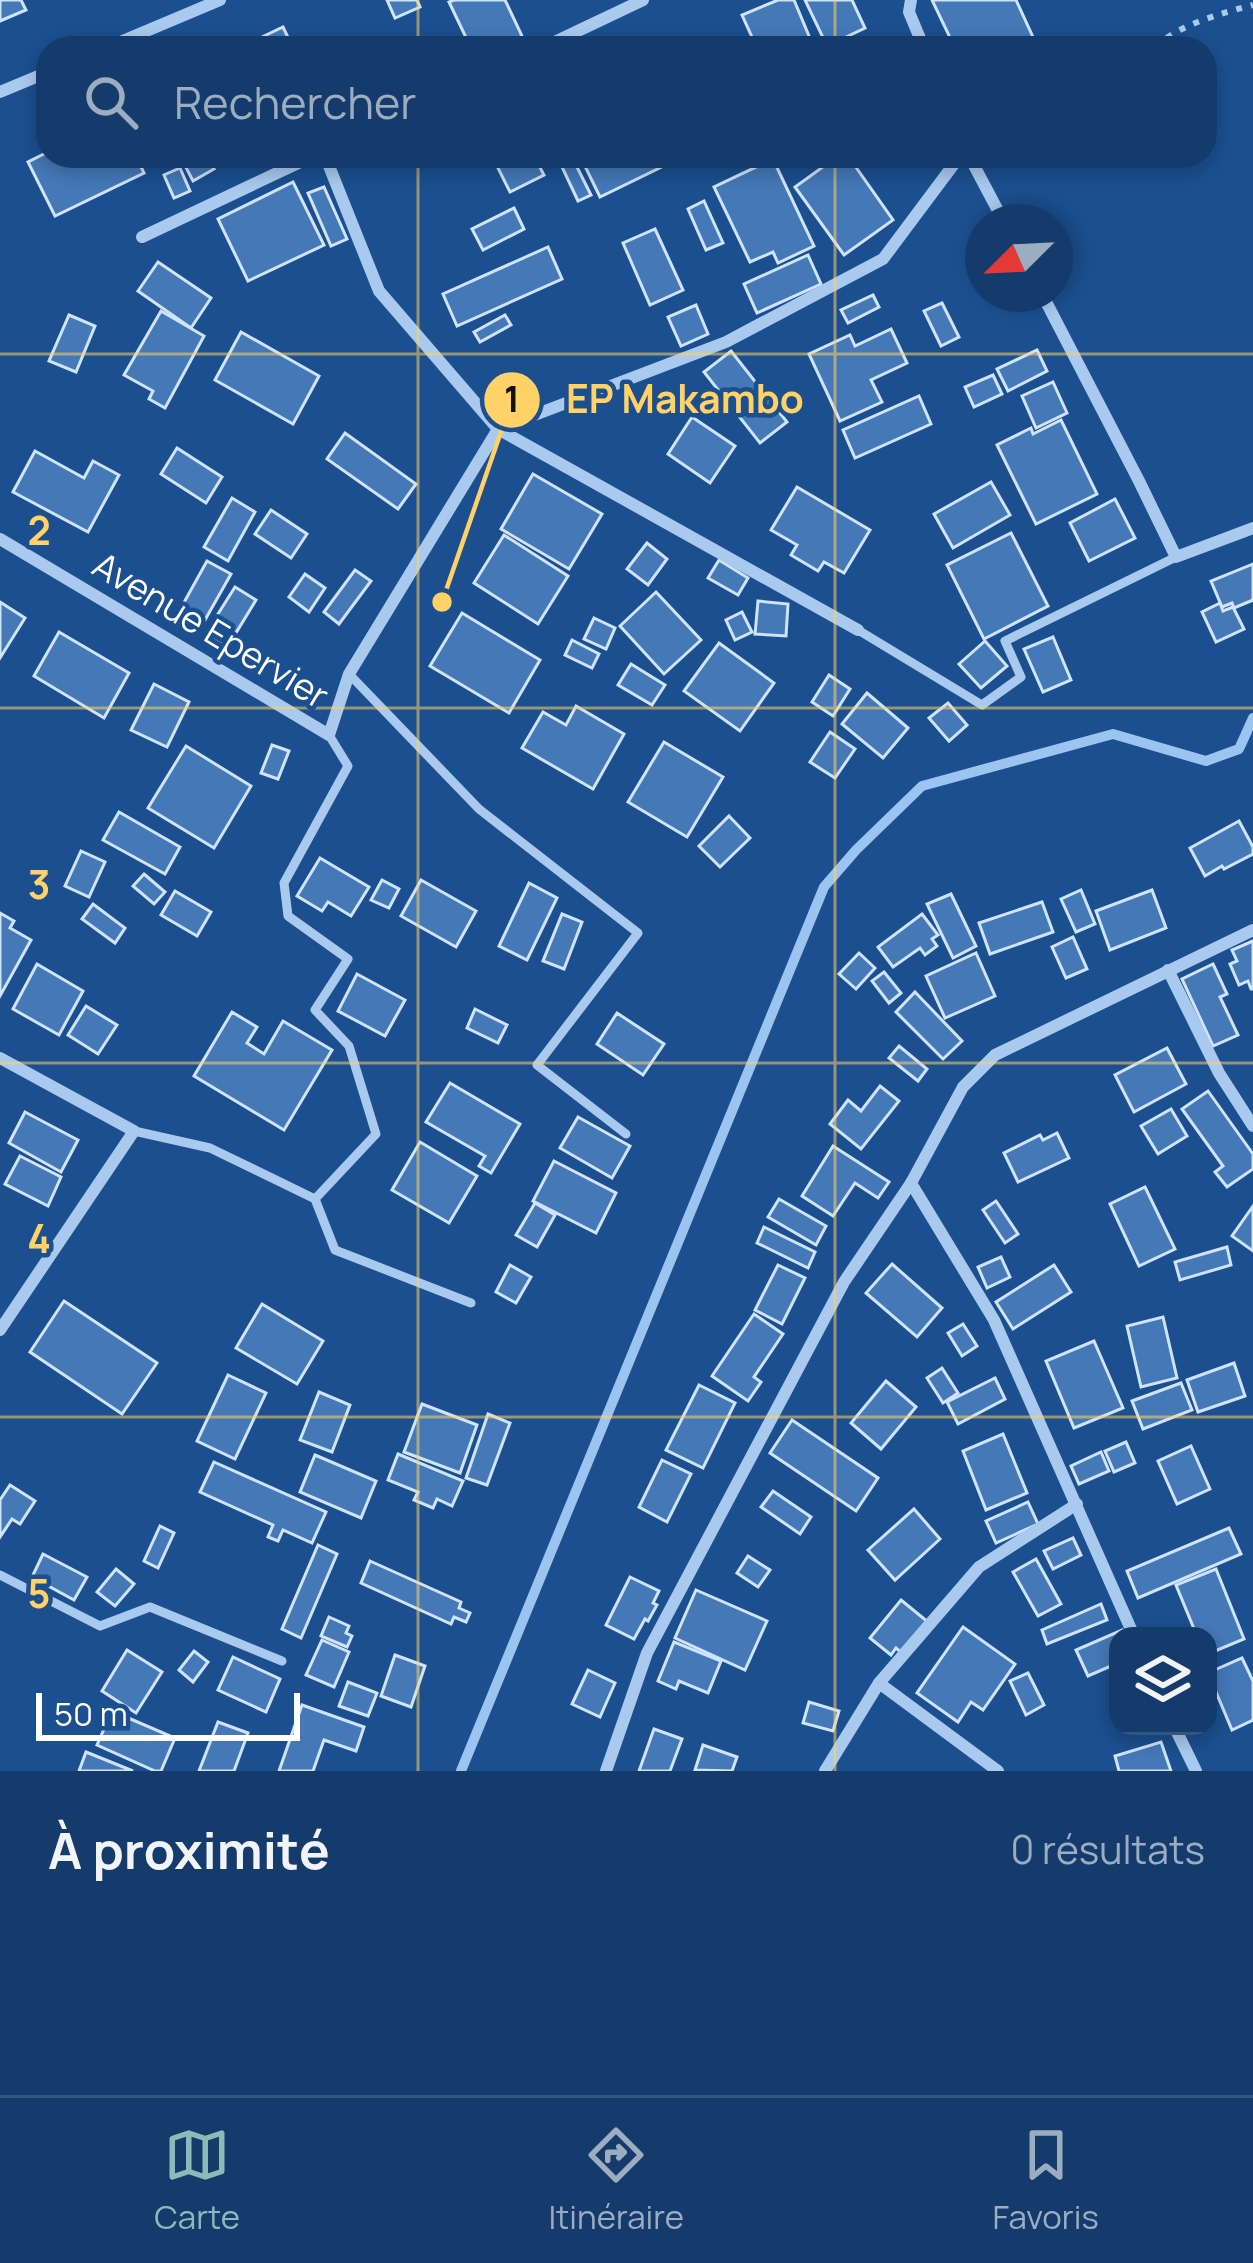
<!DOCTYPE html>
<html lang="fr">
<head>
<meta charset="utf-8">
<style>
  body { margin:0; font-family:Manrope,sans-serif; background:#1d4271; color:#f1f3f6 }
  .controls { position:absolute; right:36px; bottom:36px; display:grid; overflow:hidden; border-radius:24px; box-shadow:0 6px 18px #0003 }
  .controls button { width:108px; height:108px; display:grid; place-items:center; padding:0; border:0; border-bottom:3px solid #33557e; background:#143b6b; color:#f1f3f6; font:60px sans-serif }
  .compass { position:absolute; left:965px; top:204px; width:108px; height:108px; border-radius:50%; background:#143b6b; box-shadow:0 6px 18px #0003; rotate:246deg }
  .scale { position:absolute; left:36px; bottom:30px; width:264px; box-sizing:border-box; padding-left:12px; border:6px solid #fff; border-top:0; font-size:33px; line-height:42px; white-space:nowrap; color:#fff; -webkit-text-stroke:9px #1b4f8f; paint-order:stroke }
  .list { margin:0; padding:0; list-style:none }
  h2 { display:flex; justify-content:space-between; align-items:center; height:156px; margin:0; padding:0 48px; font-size:51px }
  h2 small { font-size:39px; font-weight:400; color:#9dadc1 }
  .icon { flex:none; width:66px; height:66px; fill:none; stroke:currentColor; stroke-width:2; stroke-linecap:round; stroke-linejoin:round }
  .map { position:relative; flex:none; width:1253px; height:1771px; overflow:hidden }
  .search { position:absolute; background:#143b6b; box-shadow:0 6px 18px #0003; left:36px; right:36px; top:36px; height:132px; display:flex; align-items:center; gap:30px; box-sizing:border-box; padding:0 42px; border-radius:36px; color:#9dadc1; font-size:45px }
  .sheet { height:324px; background:#143b6b }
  nav { display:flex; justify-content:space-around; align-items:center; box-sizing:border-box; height:168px; border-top:3px solid #33557e; background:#143b6b; font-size:33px; color:#9dadc1 }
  nav a { display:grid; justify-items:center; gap:6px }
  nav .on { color:#8bbbb9 }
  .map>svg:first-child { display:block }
</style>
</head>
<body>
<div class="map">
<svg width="1253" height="1771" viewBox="0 0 1253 1771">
  <rect width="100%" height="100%" fill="#1b4f8f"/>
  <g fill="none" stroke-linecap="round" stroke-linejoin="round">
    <path stroke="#9cc4f0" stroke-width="10" d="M461,1771L824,887L856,850L922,786L1113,734L1206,761L1239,749L1253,718"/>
  </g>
  <g fill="#4478b7" stroke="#cfe3fa" stroke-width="3">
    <path d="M0,0H21L26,10L0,21Z"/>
    <path d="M387,0H417L420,7L395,18Z"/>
    <path d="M454,0H505L522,36L496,48H471L449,2Z"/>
    <path d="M778,0H794L814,48H757L742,15Z"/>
    <path d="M805,0H852L865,28L827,46Z"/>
    <path d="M932,0H1016L1038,48H955Z"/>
    <path d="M283,27L293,48H264L260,38Z"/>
    <path d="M48,152V156H136L144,173L55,216L28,162Z"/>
    <path d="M180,156H207L214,169L193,181Z"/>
    <path d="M492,156H534L544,175L510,192Z"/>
    <path d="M580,156H682V157L600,197Z"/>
    <path d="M838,156H848L893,220L844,255L795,187Z"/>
    <path d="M773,159L814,246L778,263L773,252L750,262L714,187Z"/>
    <path d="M574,161L591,195L578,201L562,167Z"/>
    <path d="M180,168L190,191L174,198L164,175Z"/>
    <path d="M293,182L324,245L248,281L218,219Z"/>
    <path d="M324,187L347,239L331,246L308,193Z"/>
    <path d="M704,201L723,243L706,250L688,209Z"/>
    <path d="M514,208L524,229L483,250L472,229Z"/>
    <path d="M655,229L683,290L650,305L623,243Z"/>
    <path d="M548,247L562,279L457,326L443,294Z"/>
    <path d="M808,255L821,284L757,313L744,284Z"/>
    <path d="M158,262L211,298L191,328L138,291Z"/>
    <path d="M873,295L879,307L848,323L841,310Z"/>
    <path d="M942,303L959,337L941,346L924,311Z"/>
    <path d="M696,305L708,334L681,346L668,317Z"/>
    <path d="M161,311L204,336L165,408L149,399L153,391L124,375Z"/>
    <path d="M69,315L95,326L76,372L49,361Z"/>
    <path d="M505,315L511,325L480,342L474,332Z"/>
    <path d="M891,329L907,363L871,380L882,402L840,421L809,354L850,335L855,346Z"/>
    <path d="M241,332L319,376L293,424L215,380Z"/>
    <path d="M1037,350L1047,371L1008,391L997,369Z"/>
    <path d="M731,351L787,422L760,443L704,372Z"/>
    <path d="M993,375L1002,394L974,407L965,387Z"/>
    <path d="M1053,382L1067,413L1036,428L1022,396Z"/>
    <path d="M919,396L931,424L855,458L843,430Z"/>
    <path d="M692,417L735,446L710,483L668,454Z"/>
    <path d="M1061,420L1097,494L1036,524L997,445L1031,428L1033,434Z"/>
    <path d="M345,433L416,484L398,509L327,459Z"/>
    <path d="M177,448L222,477L206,503L161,474Z"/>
    <path d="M35,451L84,478L93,461L119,475L88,532L13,492Z"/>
    <path d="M533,474L602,514L569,569L501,529Z"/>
    <path d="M991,482L1010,515L953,548L934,514Z"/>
    <path d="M797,487L870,530L844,573L824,562L818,571L791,555L797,545L771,530Z"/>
    <path d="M232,498L255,512L228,561L204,547Z"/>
    <path d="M1115,499L1135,538L1089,561L1070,523Z"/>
    <path d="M271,510L307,534L291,558L255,534Z"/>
    <path d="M1011,533L1048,606L984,639L947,565Z"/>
    <path d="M504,535L568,576L538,624L474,583Z"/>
    <path d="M647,543L667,559L648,585L627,569Z"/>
    <path d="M719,560L748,578L738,595L708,578Z"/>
    <path d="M207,561L231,574L205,620L182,606Z"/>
    <path d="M1253,564V600L1234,608L1232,603L1222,607L1211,581Z"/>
    <path d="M355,570L371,581L339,624L324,612Z"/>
    <path d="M305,574L325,588L309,612L289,597Z"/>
    <path d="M235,587L256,600L228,646L206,633Z"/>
    <path d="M656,592L701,640L664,674L620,626Z"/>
    <path d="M758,601L788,604L786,636L755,634Z"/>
    <path d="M0,602L25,618L0,658Z"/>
    <path d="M1220,603L1223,611L1233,607L1244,629L1216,642L1202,612Z"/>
    <path d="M742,612L752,632L735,640L726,620Z"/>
    <path d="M462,613L540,660L509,713L430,666Z"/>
    <path d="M594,618L615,628L606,649L584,639Z"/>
    <path d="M59,632L129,673L104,718L34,676Z"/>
    <path d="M1053,637L1071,680L1043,692L1024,649Z"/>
    <path d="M572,640L599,654L592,668L565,655Z"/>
    <path d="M985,641L1007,666L981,688L959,664Z"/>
    <path d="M719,643L774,683L740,731L684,691Z"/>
    <path d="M631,664L665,685L652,705L618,685Z"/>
    <path d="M829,675L850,689L833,716L812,702Z"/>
    <path d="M154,684L189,702L167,747L131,730Z"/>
    <path d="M867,693L908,728L883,758L842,724Z"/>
    <path d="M948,703L967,725L949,741L929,718Z"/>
    <path d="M576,706L624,734L593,789L522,748L543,712L566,725Z"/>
    <path d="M830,732L855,749L835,778L810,762Z"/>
    <path d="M664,742L723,777L687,837L628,802Z"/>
    <path d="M272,745L289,751L278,779L261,773Z"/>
    <path d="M186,746L251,786L214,848L148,808Z"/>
    <path d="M119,812L180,847L165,874L103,840Z"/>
    <path d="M729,816L750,838L720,867L699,846Z"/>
    <path d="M1239,821L1253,847V854L1224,869L1222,866L1205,876L1190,848Z"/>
    <path d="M81,851L105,862L89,897L65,886Z"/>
    <path d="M320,858L369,887L351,916L328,902L322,911L297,896Z"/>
    <path d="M144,874L165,892L154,904L133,886Z"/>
    <path d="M382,880L399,889L389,908L371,900Z"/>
    <path d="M421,880L476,911L456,947L401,916Z"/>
    <path d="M529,883L557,898L527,960L499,946Z"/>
    <path d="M1081,890L1095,924L1076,932L1061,899Z"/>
    <path d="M1152,890L1166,928L1110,950L1096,911Z"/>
    <path d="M175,891L211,912L197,936L161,915Z"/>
    <path d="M951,894L976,946L953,958L927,904Z"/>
    <path d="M1042,902L1053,932L990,954L979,923Z"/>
    <path d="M93,904L125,928L115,943L82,919Z"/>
    <path d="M0,913L14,921L10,928L31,940L0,996Z"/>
    <path d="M562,914L582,922L564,969L543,961Z"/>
    <path d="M922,914L938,935L932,939L937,946L925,955L920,948L893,967L878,947Z"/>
    <path d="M1073,937L1087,969L1066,978L1052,947Z"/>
    <path d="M1253,941V989H1251L1248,981L1239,985L1230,964L1237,961L1232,950Z"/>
    <path d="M859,953L875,968L856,989L839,974Z"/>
    <path d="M976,953L995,996L945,1018L926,976Z"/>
    <path d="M37,964L83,991L59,1035L13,1009Z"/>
    <path d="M1213,964L1227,994L1220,997L1238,1035L1213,1046L1182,979Z"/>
    <path d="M884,972L901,993L889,1003L872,981Z"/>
    <path d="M357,974L405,1000L385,1036L338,1011Z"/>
    <path d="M915,992L962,1041L943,1059L896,1012Z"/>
    <path d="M86,1006L117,1025L98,1054L68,1035Z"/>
    <path d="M475,1009L507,1025L498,1043L467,1028Z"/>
    <path d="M232,1012L257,1027L247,1043L264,1054L283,1021L332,1050L284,1130L194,1076Z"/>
    <path d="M617,1013L664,1044L643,1075L597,1044Z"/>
    <path d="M899,1046L927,1069L918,1081L889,1058Z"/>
    <path d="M1167,1048L1186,1084L1134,1112L1115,1075Z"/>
    <path d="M450,1083L520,1124L491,1173L479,1166L485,1156L426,1122Z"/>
    <path d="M880,1086L899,1101L861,1149L830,1124L848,1100L861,1111Z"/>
    <path d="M1208,1091L1253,1154V1169L1227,1187L1215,1172L1223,1166L1182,1109Z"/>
    <path d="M1171,1109L1187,1136L1158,1154L1141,1126Z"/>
    <path d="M25,1112L78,1140L61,1172L9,1143Z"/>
    <path d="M578,1117L630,1146L612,1178L560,1148Z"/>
    <path d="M1057,1133L1069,1158L1018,1182L1004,1153L1040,1135L1043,1140Z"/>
    <path d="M420,1142L477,1176L449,1223L392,1190Z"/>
    <path d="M833,1146L889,1182L878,1198L855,1183L833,1216L802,1196Z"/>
    <path d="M20,1156L61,1177L48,1206L5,1184Z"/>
    <path d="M554,1161L616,1193L596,1233L533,1201Z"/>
    <path d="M1145,1187L1175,1249L1139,1266L1110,1204Z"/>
    <path d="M779,1199L826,1226L816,1245L768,1217Z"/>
    <path d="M996,1201L1018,1234L1005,1243L983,1210Z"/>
    <path d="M535,1203L555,1215L537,1247L516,1235Z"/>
    <path d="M1253,1206V1251L1232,1236Z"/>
    <path d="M764,1227L815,1252L808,1268L757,1243Z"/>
    <path d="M1227,1247L1231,1265L1180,1280L1175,1262Z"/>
    <path d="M1001,1257L1010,1277L987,1288L978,1267Z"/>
    <path d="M892,1264L942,1308L917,1337L866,1293Z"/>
    <path d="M510,1265L531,1277L516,1303L496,1292Z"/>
    <path d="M778,1265L805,1278L782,1324L755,1310Z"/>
    <path d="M1054,1265L1071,1292L1013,1329L996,1302Z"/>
    <path d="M64,1301L157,1363L122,1414L30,1352Z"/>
    <path d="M262,1304L323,1341L297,1384L236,1348Z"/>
    <path d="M754,1314L783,1334L754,1377L761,1382L748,1401L712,1376Z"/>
    <path d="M1163,1317L1177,1378L1141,1387L1127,1326Z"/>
    <path d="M963,1324L977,1346L962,1356L948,1333Z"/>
    <path d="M1094,1341L1123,1408L1074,1428L1046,1361Z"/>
    <path d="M1234,1363L1245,1396L1198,1412L1187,1380Z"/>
    <path d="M942,1368L958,1393L943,1403L927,1378Z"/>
    <path d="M228,1375L266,1393L235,1459L197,1441Z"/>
    <path d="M995,1378L1005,1399L958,1424L947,1402Z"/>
    <path d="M886,1381L916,1407L881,1449L851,1423Z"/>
    <path d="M1181,1383L1192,1410L1143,1429L1132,1401Z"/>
    <path d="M699,1385L735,1403L703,1468L666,1450Z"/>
    <path d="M319,1392L350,1405L332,1452L300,1440Z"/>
    <path d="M422,1404L477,1425L460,1473L404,1452Z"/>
    <path d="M488,1414L510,1423L487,1485L466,1478Z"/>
    <path d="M792,1420L878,1478L856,1511L770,1453Z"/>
    <path d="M1003,1434L1027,1493L986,1510L963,1451Z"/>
    <path d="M1126,1442L1135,1463L1114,1472L1105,1451Z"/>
    <path d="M1191,1446L1210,1489L1177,1504L1158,1461Z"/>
    <path d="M1101,1452L1109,1471L1079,1484L1071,1466Z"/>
    <path d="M398,1454L463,1481L452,1506L437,1499L433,1508L414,1500L418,1492L388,1480Z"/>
    <path d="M315,1455L376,1481L361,1518L300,1492Z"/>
    <path d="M662,1460L691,1474L667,1522L639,1507Z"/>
    <path d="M214,1462L326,1512L312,1543L283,1530L278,1541L268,1537L273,1525L200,1492Z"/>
    <path d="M10,1485L35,1501L20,1524L12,1519L0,1537V1500Z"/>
    <path d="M773,1491L811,1517L800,1534L761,1507Z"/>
    <path d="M1028,1502L1038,1524L996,1543L986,1521Z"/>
    <path d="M914,1509L940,1539L895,1580L868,1550Z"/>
    <path d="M160,1526L174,1533L158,1568L144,1561Z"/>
    <path d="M1229,1528L1241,1554L1138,1598L1127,1571Z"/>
    <path d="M1073,1538L1081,1555L1053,1569L1044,1551Z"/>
    <path d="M318,1545L337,1554L301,1638L282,1629Z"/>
    <path d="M43,1554L87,1577L74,1600L32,1577Z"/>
    <path d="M748,1556L770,1570L758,1587L737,1573Z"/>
    <path d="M1036,1559L1061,1604L1038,1616L1013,1572Z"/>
    <path d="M370,1561L461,1602L459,1608L470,1613L466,1622L454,1617L451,1624L361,1583Z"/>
    <path d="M116,1569L134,1584L115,1606L97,1592Z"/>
    <path d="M1216,1569L1244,1639L1208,1654V1636H1197L1176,1585Z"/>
    <path d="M630,1577L659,1591L653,1603L657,1605L648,1621L645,1619L634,1639L606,1625Z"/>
    <path d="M696,1590L767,1621L745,1670L675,1638Z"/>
    <path d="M901,1600L928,1622L903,1654L896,1648L891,1655L870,1638Z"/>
    <path d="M1101,1604L1107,1620L1047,1644L1042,1630Z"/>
    <path d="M329,1617L349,1626L346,1633L352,1636L347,1647L321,1636Z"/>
    <path d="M963,1627L1015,1664L983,1710L971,1702L958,1722L917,1693Z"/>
    <path d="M1122,1630L1124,1636H1118V1663L1088,1676L1076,1650Z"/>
    <path d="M322,1640L349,1652L334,1687L306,1675Z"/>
    <path d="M674,1642L721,1661L708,1693L679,1681L676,1689L658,1681Z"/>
    <path d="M127,1650L162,1672L136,1713L102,1691Z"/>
    <path d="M194,1651L208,1662L193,1682L179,1670Z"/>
    <path d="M395,1655L425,1666L411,1707L381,1696Z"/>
    <path d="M233,1657L280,1679L266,1712L218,1690Z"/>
    <path d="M1242,1658L1253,1681V1720L1232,1730L1208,1673Z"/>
    <path d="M588,1670L615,1683L600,1717L572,1704Z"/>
    <path d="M1028,1673L1044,1705L1026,1715L1010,1681Z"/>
    <path d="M348,1682L377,1693L368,1716L339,1706Z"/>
    <path d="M809,1702L839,1711L833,1731L803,1723Z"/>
    <path d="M302,1705L364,1727L356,1751L324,1740L313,1771H279Z"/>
    <path d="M112,1711L175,1738L161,1771H155L97,1745Z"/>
    <path d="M218,1722L248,1733L234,1771H199Z"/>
    <path d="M654,1729L682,1739L670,1771H639Z"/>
    <path d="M1161,1742L1171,1771H1119L1115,1756Z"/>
    <path d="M703,1745L737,1757L732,1771L695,1770Z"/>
    <path d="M86,1752L133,1771H79Z"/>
  </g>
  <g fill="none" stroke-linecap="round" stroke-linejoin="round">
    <path stroke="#a9c9ee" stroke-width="6" stroke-dasharray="6 9" stroke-linecap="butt" d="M1156,48C1173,26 1226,12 1253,5"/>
    <g stroke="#a9c9ee" stroke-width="9">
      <path d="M858,630L982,705L1021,677L1005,641L1176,557"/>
      <path d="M349,674L479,809L638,933L537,1065L626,1134"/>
      <path d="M134,1131L210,1148L315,1199L335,1250L471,1303"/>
      <path d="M315,1199L376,1134L349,1046L315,1010L348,959L288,916L284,883L348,766L329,735"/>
      <path d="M0,1575L100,1626L150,1607L282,1661"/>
    </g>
    <g stroke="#a9c9ee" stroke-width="12">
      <path d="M911,0L909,12L924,48"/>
      <path d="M106,48L220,0"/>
      <path d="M542,48L643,0"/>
      <path d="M0,92L48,72"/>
      <path d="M325,156L379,291L498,429L858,630"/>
      <path d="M969,156L1004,222"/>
      <path d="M142,237L313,156"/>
      <path d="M1042,294L1139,481L1176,557L1253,528"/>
      <path d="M0,539L329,735L349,674L498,429L726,342L883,259L960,156"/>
      <path d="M1168,970L1219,1073L1253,1126"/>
      <path d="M0,1058L134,1131L0,1330"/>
      <path d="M1134,1636L994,1320L911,1183L963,1087L995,1055L1253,930"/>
      <path d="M879,1683L998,1771"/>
      <path d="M1174,1726L1196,1771"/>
      <path d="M606,1771L647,1653L844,1282L911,1183"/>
      <path d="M825,1771L879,1683L979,1567L1077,1504"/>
    </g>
  </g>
  <path fill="none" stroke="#ffd166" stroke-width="3" stroke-opacity="0.55" d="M418,0V48M835,0V48M418,156V1771M835,156V1771M0,354H1253M0,708H1253M0,1063H1253M0,1417H1253"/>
  <g text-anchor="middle" stroke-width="9" stroke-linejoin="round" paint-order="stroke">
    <g font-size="36" fill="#fff" stroke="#1b4f8f">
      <text transform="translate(211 630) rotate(31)" y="13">Avenue Epervier</text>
    </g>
  </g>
  <g font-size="39" text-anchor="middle" font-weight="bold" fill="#ffd166" stroke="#1b4f8f" stroke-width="9" stroke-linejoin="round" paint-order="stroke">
    <text x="39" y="545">2</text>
    <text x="39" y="899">3</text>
    <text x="39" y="1253">4</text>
    <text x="39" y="1608">5</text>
  </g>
  <path fill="none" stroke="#ffd166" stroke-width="4.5" d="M442 602L512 400"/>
  <g fill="#ffd166" stroke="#1b4f8f" stroke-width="4.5">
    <circle cx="442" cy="602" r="12"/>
    <circle cx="512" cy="400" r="30"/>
  </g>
  <g font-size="36" text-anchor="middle" font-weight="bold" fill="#111">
    <text x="512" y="412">1</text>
  </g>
  <g font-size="39" text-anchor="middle" font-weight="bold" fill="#ffd166" stroke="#1b4f8f" stroke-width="9" stroke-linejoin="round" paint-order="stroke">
    <text x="685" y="413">EP Makambo</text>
  </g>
</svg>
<div class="controls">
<button><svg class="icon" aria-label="layers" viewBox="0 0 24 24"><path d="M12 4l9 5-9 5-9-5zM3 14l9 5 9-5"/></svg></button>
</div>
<svg class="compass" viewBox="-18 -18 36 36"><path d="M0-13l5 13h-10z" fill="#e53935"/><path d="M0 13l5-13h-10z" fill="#9dadc1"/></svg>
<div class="scale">50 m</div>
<div class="search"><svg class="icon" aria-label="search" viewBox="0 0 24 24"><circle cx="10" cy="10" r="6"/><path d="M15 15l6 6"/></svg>Rechercher</div>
</div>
<section class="sheet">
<h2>À proximité<small>0 résultats</small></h2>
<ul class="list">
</ul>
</section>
<nav>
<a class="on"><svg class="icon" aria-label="map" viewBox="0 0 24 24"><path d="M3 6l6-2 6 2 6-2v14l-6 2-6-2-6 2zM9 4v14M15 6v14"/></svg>Carte</a>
<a><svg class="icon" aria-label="directions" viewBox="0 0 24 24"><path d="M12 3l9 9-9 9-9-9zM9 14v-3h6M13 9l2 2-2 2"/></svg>Itinéraire</a>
<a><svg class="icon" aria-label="saved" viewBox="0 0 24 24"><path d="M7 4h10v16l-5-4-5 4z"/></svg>Favoris</a>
</nav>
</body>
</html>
